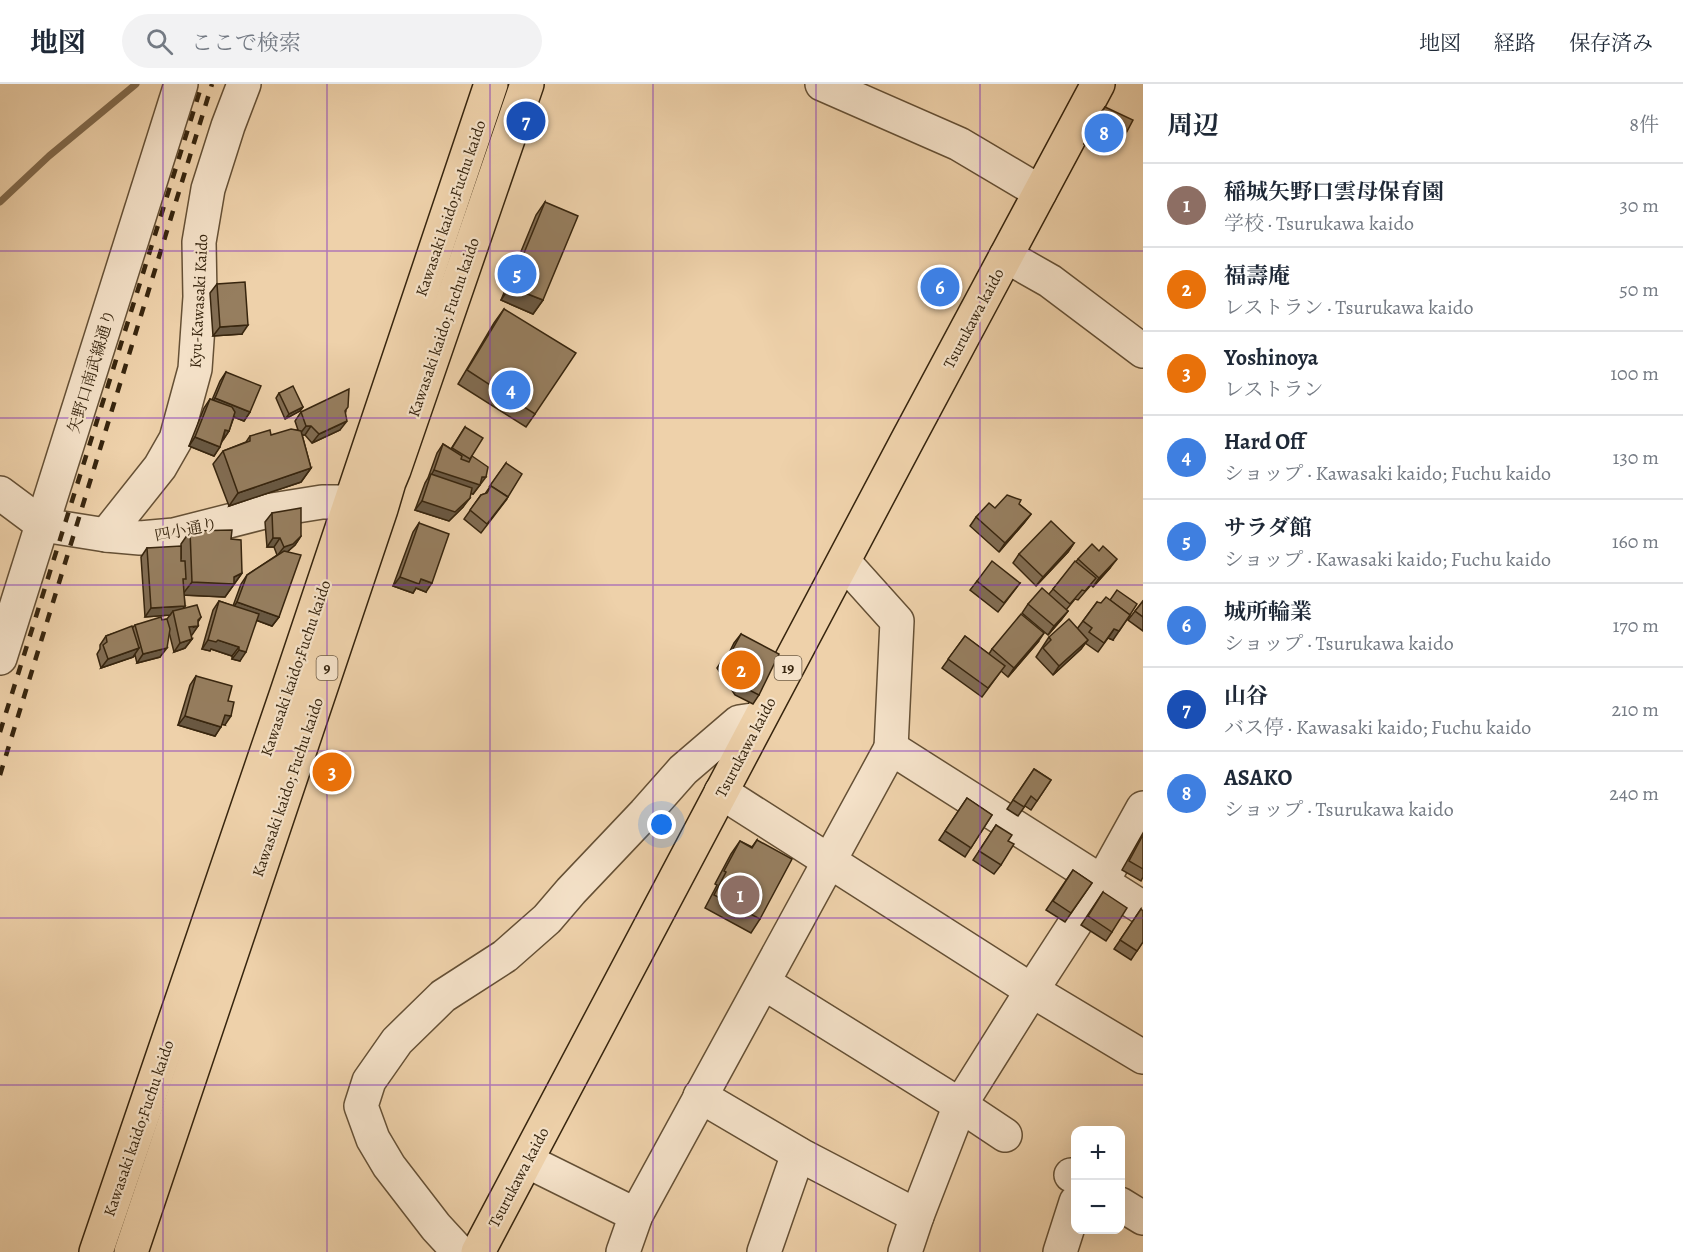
<!DOCTYPE html>
<html lang="ja">
<head>
<meta charset="utf-8">
<style>
  body { margin:0; font-family:Alegreya,"Noto Serif JP",serif; background:#f2f2f3; color:#1f2937 }
  .controls { position:absolute; right:18px; bottom:18px; display:grid; overflow:hidden; border-radius:12px; box-shadow:0 6px 24px #0002 }
  .controls button { width:54px; height:54px; display:grid; place-items:center; padding:0; border:0; border-bottom:2px solid #e0e1e3; background:#fff; color:#1f2937; font:30px sans-serif }
  .you { position:absolute; left:662px; top:741px; width:21px; height:21px; margin:-15px; border:4px solid #fff; border-radius:50%; background:#1a73e8; box-shadow:0 0 0 9px #1a73e833 }
  .badge { display:grid; place-items:center; width:39px; height:39px; border-radius:50%; background:#8f2418; color:#fff; font-size:20px; font-weight:700 }
  .pin { position:absolute; translate:-50% -50%; border:3px solid #fff; box-shadow:0 2px 6px #0006 }
  .list { margin:0; padding:0; list-style:none }
  h2 { display:flex; justify-content:space-between; align-items:center; height:78px; margin:0; padding:0 24px; font-size:26px }
  h2 small { font-size:20px; font-weight:400; color:#747a83 }
  .list li { display:grid; grid-template-columns:39px 1fr auto; gap:18px; align-items:center; box-sizing:border-box; height:84px; padding:0 24px; border-top:2px solid #e0e1e3 }
  .list b { display:block; font-size:22px; white-space:nowrap }
  .list p { margin:0; font-size:20px; white-space:nowrap; color:#747a83 }
  .list em { font-size:20px; font-style:normal; color:#747a83 }
  .icon { flex:none; width:33px; height:33px; fill:none; stroke:currentColor; stroke-width:2; stroke-linecap:round; stroke-linejoin:round }
  .map { position:relative; flex:none; width:1143px; height:1168px; overflow:hidden }
  header { display:flex; align-items:center; gap:36px; box-sizing:border-box; height:84px; padding:0 30px; background:#fff; border-bottom:2px solid #e0e1e3 }
  header strong { font-size:28px }
  nav { display:flex; gap:33px; margin-inline-start:auto; font-size:21px }
  .search { width:420px; height:54px; background:#f2f2f3; display:flex; align-items:center; gap:15px; box-sizing:border-box; padding:0 21px; border-radius:33px; color:#747a83; font-size:22px }
  main { display:flex }
  aside { flex:1; background:#fff }
  .map>svg:first-child { display:block }
</style>
</head>
<body>
<header>
<strong>地図</strong>
<div class="search"><svg class="icon" aria-label="search" viewBox="0 0 24 24"><circle cx="10" cy="10" r="6"/><path d="M15 15l6 6"/></svg>ここで検索</div>
<nav><a>地図</a><a>経路</a><a>保存済み</a></nav>
</header>
<main>
<div class="map">
<svg width="1143" height="1168" viewBox="0 0 1143 1168">
  <rect width="100%" height="100%" fill="#eed1aa"/>
  <filter id="stains"><feTurbulence type="fractalNoise" baseFrequency=".00333" numOctaves="4"/><feColorMatrix values="0 0 0 0 .2 0 0 0 0 .09 0 0 0 0 .02 0 0 0 .5 -.17"/></filter>
  <radialGradient id="worn" r=".72"><stop offset=".6" stop-color="#630" stop-opacity="0"/><stop offset="1" stop-color="#630" stop-opacity=".3"/></radialGradient>
  <g fill="none" stroke-linecap="round" stroke-linejoin="round">
    <path stroke="#80694c" stroke-width="7" d="M0,118L49,72L136,0"/>
    <g stroke="#655035" stroke-width="36">
      <g id="minor">
        <path d="M822,0L959,60L1040,108"/>
        <path d="M1006,172L1050,197L1143,267"/>
        <path d="M0,409L43,441L106,451L140,454L174,451L272,426L322,418H351L376,424"/>
        <path d="M106,451L160,383L176,355L195,285L200,213L199,158L208,105L228,42L244,0"/>
        <path d="M844,478L897,537L891,664L1143,824"/>
        <path d="M0,574L181,0"/>
        <path d="M721,708L1031,906L1143,973"/>
        <path d="M1041,892L1102,798L1143,724"/>
        <path d="M764,899L960,1021L1005,1051"/>
        <path d="M700,1012L804,1073L917,1132"/>
        <path d="M527,1077L636,1131"/>
        <path d="M1071,1091L1076,1093"/>
        <path d="M1120,1120L1143,1134"/>
        <path d="M459,1168L436,1143L389,1082L373,1055L361,1022L369,997L397,957L443,912L505,872L547,835L571,807L645,729L683,686L739,638L759,635"/>
        <path d="M623,1168L636,1131L891,664"/>
        <path d="M764,1168L798,1070"/>
        <path d="M905,1168L917,1132L960,1021L1024,919"/>
        <path d="M1060,1168L1076,1118"/>
      </g>
    </g>
    <g stroke="#37250e" stroke-width="36">
      <g id="major">
        <path d="M96,1168L286,611L491,0"/>
        <path d="M131,1168L381,425L389,398L394,386L527,0"/>
        <path d="M478,1168L908,355L1098,0"/>
      </g>
    </g>
    <use href="#minor" stroke="#f4e1c8" stroke-width="33"/>
    <use href="#major" stroke="#eed1aa" stroke-width="33"/>
    <g stroke="#37250e" stroke-width="4.5" stroke-dasharray="10 10" stroke-linecap="butt">
      <path d="M0,648L202,0"/>
      <path d="M0,691L212,0"/>
    </g>
  </g>
  <g fill="#816c52" stroke="#37250e" stroke-width="1.5">
    <path d="M1105,23L1119,60L1112,58L1105,69L1084,60L1098,32Z"/>
    <path d="M545,118L543,216L533,230L501,216L536,131Z"/>
    <path d="M217,200L242,250L213,252L210,209Z"/>
    <path d="M504,225L535,330L526,343L458,300L494,239Z"/>
    <path d="M226,288L250,328L244,337L234,333L229,347L223,356L214,372L189,362L204,324L210,315L212,316L220,297Z"/>
    <path d="M279,309L303,323L300,327L285,335L276,314Z"/>
    <path d="M346,327L340,346L312,359L305,351H302L311,384L301,398L229,422L213,380L223,367L246,358L250,352L271,351L298,346L295,337L301,328Z"/>
    <path d="M465,343L479,402L473,410L471,409L463,423L449,437L415,426L425,399L428,394L437,369L443,360L451,365Z"/>
    <path d="M506,379L507,415L481,449L464,435L481,411L485,410Z"/>
    <path d="M1019,420L1031,430L1024,439L999,468L970,442L976,433L995,424Z"/>
    <path d="M272,429L301,452L295,461L288,467L279,533L272,542L256,536L240,577L232,575V572L211,565L210,567L202,565L213,526L219,517L233,522L241,500L247,491L277,471L274,463H267L265,438Z"/>
    <path d="M419,439L426,508L416,504L413,509L393,502L413,448Z"/>
    <path d="M190,447L231,455L242,489L225,513L184,511L185,522L182,525L201,533L198,538V542L191,551L192,555L185,564L174,568L169,548L160,573L137,579L135,571L133,573L101,584L97,570L100,565V561L106,552L133,543L135,541L167,535L170,531L145,533L141,473L147,464L181,474V460Z"/>
    <path d="M1074,459L1068,468L1036,502L1013,479L1019,470Z"/>
    <path d="M1078,475L1110,484L1093,503L1091,501L1078,516L1075,515L1066,526L1068,527L1061,536L1048,551L1022,529L1028,520L1049,510Z"/>
    <path d="M977,497L1020,499L998,528L970,506Z"/>
    <path d="M1143,517V547L1128,536Z"/>
    <path d="M1097,518L1113,556L1108,554L1098,568L1085,559L1081,565L1053,591L1036,573L1049,553L1077,545Z"/>
    <path d="M741,550L759,611L753,620L735,611L717,584L725,572L727,573L734,559Z"/>
    <path d="M965,552L989,570L992,565L1038,558L1008,593L1001,587L982,613L942,584Z"/>
    <path d="M196,592L225,641L222,640L215,652L178,641L190,601Z"/>
    <path d="M1034,685L1051,696L1031,726L1025,722L1018,732L1007,725Z"/>
    <path d="M967,714L992,731L965,773L939,756Z"/>
    <path d="M996,741L1008,757L1001,781L994,790L973,776Z"/>
    <path d="M1143,749V793L1141,797L1122,786Z"/>
    <path d="M757,756L760,835L751,849L705,824L717,801L715,800L731,770L740,757L752,763Z"/>
    <path d="M1073,786L1092,799L1065,838L1046,826Z"/>
    <path d="M1103,808L1112,848L1106,857L1081,841Z"/>
    <path d="M1141,825L1143,858L1131,876L1114,865Z"/>
  </g>
  <g fill="#695842" stroke="#37250e" stroke-width="1.5">
    <path d="M1118,49L1125,51L1119,60L1112,58Z"/>
    <path d="M1090,51L1111,60L1105,69L1084,60Z"/>
    <path d="M510,203L543,216L533,230L501,216Z"/>
    <path d="M248,241L242,250L213,252L220,243Z"/>
    <path d="M215,314L250,328L244,337L209,323Z"/>
    <path d="M303,323L300,327L285,335L289,330Z"/>
    <path d="M347,337L340,346L312,359L319,350Z"/>
    <path d="M306,342H311L305,351H299Z"/>
    <path d="M225,346L229,347L223,356Z"/>
    <path d="M195,353L220,363L214,372L189,362Z"/>
    <path d="M311,384L301,398L229,422L238,409Z"/>
    <path d="M434,386L482,393H486L473,410L429,395Z"/>
    <path d="M470,414L463,423L449,437L415,426L422,417Z"/>
    <path d="M1031,430L1024,439L999,468L1005,459Z"/>
    <path d="M301,452L295,461L286,469L277,472L284,463Z"/>
    <path d="M273,454H280L274,463H267Z"/>
    <path d="M1074,459L1068,468L1036,502L1043,493Z"/>
    <path d="M1117,475L1110,484L1093,503L1099,494Z"/>
    <path d="M242,489L225,513L182,511L192,498L234,493Z"/>
    <path d="M400,493L421,495L432,499L426,508L416,504L413,509L393,502Z"/>
    <path d="M237,518L279,533L272,542L231,527Z"/>
    <path d="M185,522L178,531L173,527L170,531L145,533L151,524Z"/>
    <path d="M1068,527L1061,536L1048,551L1054,542Z"/>
    <path d="M1130,531L1113,556L1108,554L1114,545Z"/>
    <path d="M201,533L194,543L198,542L192,551L183,552L189,543Z"/>
    <path d="M1044,549L1038,558L1008,593L1014,584Z"/>
    <path d="M192,555L185,564L174,568L180,559Z"/>
    <path d="M208,556H218L239,563L232,572L211,565L210,567L202,565Z"/>
    <path d="M1088,556L1081,565L1053,591L1059,582Z"/>
    <path d="M139,564L133,573L101,584L108,575Z"/>
    <path d="M167,564L160,573L137,579L143,570Z"/>
    <path d="M239,566L246,568L240,577L232,575Z"/>
    <path d="M225,631L231,632L225,641L219,640Z"/>
    <path d="M185,632L221,643L215,652L178,641Z"/>
  </g>
  <g fill="#967e5f" stroke="#37250e" stroke-width="1.5">
    <path d="M1105,23L1133,36L1125,51L1118,49L1111,60L1090,51Z"/>
    <path d="M545,118L578,132L543,216L510,203Z"/>
    <path d="M245,198L248,241L220,243L217,200Z"/>
    <path d="M504,225L576,269L535,330L467,286Z"/>
    <path d="M226,288L261,302L250,328L215,314Z"/>
    <path d="M293,302L303,323L289,330L279,309Z"/>
    <path d="M349,305L348,323L345,327L347,337L319,350L311,342H306L301,328Z"/>
    <path d="M210,315L232,323L235,328L229,347L225,346L220,363L195,353Z"/>
    <path d="M465,343L483,354L470,375L452,364Z"/>
    <path d="M291,345L301,347L311,384L238,409L223,367L250,357V352L270,346L271,351Z"/>
    <path d="M443,360L462,372L461,375L469,378L472,372L488,383L486,393H482L480,401L434,386Z"/>
    <path d="M506,379L522,390L508,413L491,402L489,403Z"/>
    <path d="M431,390L472,404L470,414L455,428L422,417Z"/>
    <path d="M491,402L508,413L487,440L470,426L481,411L487,409Z"/>
    <path d="M1007,411L1021,416L1019,420L1031,430L1005,459L976,433L989,419L995,424Z"/>
    <path d="M301,424V452L293,460L284,463L280,454H273L272,429Z"/>
    <path d="M1051,437L1074,459L1043,493L1019,470Z"/>
    <path d="M419,439L449,450L432,499L421,495L419,500L400,493Z"/>
    <path d="M232,446L231,455L241,456L242,489L234,493V500L192,498L190,447Z"/>
    <path d="M1092,460L1099,467L1103,462L1117,475L1099,494L1078,475Z"/>
    <path d="M181,462V477H185L186,495H183L185,522L151,524L147,464Z"/>
    <path d="M284,467L301,471L279,533L237,518L247,491Z"/>
    <path d="M992,477L1020,499L1004,519L977,497Z"/>
    <path d="M1075,477L1096,494L1085,507L1082,506L1070,520L1053,505Z"/>
    <path d="M1042,504L1068,527L1054,542L1028,520Z"/>
    <path d="M1117,506L1137,520L1130,531L1110,516Z"/>
    <path d="M1106,513L1130,531L1119,547L1114,545L1104,559L1089,548L1092,544L1083,537L1097,518L1101,519Z"/>
    <path d="M219,517L259,530L246,568L239,566V563L218,556L216,558L208,556Z"/>
    <path d="M1143,517V533L1135,527Z"/>
    <path d="M197,521L201,533L198,536V542L189,543L192,555L180,559L173,527Z"/>
    <path d="M1021,530L1044,549L1014,584L992,565Z"/>
    <path d="M161,533L162,536L167,535L170,545L167,564L143,570L135,541Z"/>
    <path d="M1069,535L1088,556L1059,582L1043,564L1051,556L1049,553Z"/>
    <path d="M132,542L139,564L108,575L103,561L107,558L106,552Z"/>
    <path d="M741,550L779,570L759,611L741,602L724,575L725,572L728,574Z"/>
    <path d="M965,552L1005,582L988,604L948,575Z"/>
    <path d="M196,592L232,602L228,617L234,618L231,632L225,631L221,643L185,632Z"/>
    <path d="M1034,685L1051,696L1037,717L1031,712L1024,723L1013,716Z"/>
    <path d="M967,714L992,731L971,764L945,747Z"/>
    <path d="M996,741L1012,751L1008,757L1014,760L1001,781L979,767Z"/>
    <path d="M1143,751V785L1129,777Z"/>
    <path d="M757,756L792,775L760,835L714,811L726,788L724,787L740,757L752,764Z"/>
    <path d="M1073,786L1092,799L1071,829L1053,817Z"/>
    <path d="M1103,808L1127,824L1112,848L1088,832Z"/>
    <path d="M1141,825L1143,827V858L1137,867L1120,856Z"/>
  </g>
  <path fill="none" stroke="#7b2cbf" stroke-width="1.5" stroke-opacity="0.55" d="M163,0V1168M327,0V1168M490,0V1168M653,0V1168M816,0V1168M980,0V1168M0,167H1143M0,334H1143M0,501H1143M0,667H1143M0,834H1143M0,1001H1143"/>
  <g text-anchor="middle" stroke-width="4.5" stroke-linejoin="round" paint-order="stroke">
    <g fill="#f4e1c8" stroke="#705d46" stroke-width="1.5">
      <rect x="316.5" y="572" width="21" height="24" rx="4.5"/>
      <rect x="774.5" y="572" width="27" height="24" rx="4.5"/>
    </g>
    <g font-size="15" font-weight="bold" fill="#37250e">
      <text x="327" y="589">9</text>
      <text x="788" y="589">19</text>
    </g>
    <g font-size="16" fill="#37250e" stroke="#f4e1c8">
      <text transform="translate(450 124) rotate(-71)" y="6">Kawasaki kaido;Fuchu kaido</text>
      <text transform="translate(198 217) rotate(-87)" y="6">Kyu-Kawasaki Kaido</text>
      <text transform="translate(973 234) rotate(-62)" y="6">Tsurukawa kaido</text>
      <text transform="translate(443 243) rotate(-71)" y="6">Kawasaki kaido; Fuchu kaido</text>
      <text transform="translate(91 287) rotate(-73)" y="6">矢野口南武線通り</text>
      <text transform="translate(186 445) rotate(-11)" y="6">四小通り</text>
      <text transform="translate(295 584) rotate(-71)" y="6">Kawasaki kaido;Fuchu kaido</text>
      <text transform="translate(745 663) rotate(-62)" y="6">Tsurukawa kaido</text>
      <text transform="translate(287 703) rotate(-71)" y="6">Kawasaki kaido; Fuchu kaido</text>
      <text transform="translate(138 1044) rotate(-71)" y="6">Kawasaki kaido;Fuchu kaido</text>
      <text transform="translate(518 1093) rotate(-62)" y="6">Tsurukawa kaido</text>
    </g>
  </g>
  <rect width="100%" height="100%" filter="url(#stains)"/>
  <rect width="100%" height="100%" fill="url(#worn)"/>
</svg>
<div class="controls">
<button>+</button>
<button>−</button>
</div>
<div class="you"></div>
<div class="pin badge" style="left:740px;top:811px;background:#8d6e63">1</div>
<div class="pin badge" style="left:741px;top:586px;background:#e8710a">2</div>
<div class="pin badge" style="left:332px;top:688px;background:#e8710a">3</div>
<div class="pin badge" style="left:511px;top:306px;background:#3f7fe0">4</div>
<div class="pin badge" style="left:517px;top:190px;background:#3f7fe0">5</div>
<div class="pin badge" style="left:940px;top:203px;background:#3f7fe0">6</div>
<div class="pin badge" style="left:526px;top:37px;background:#1a4fb4">7</div>
<div class="pin badge" style="left:1104px;top:49px;background:#3f7fe0">8</div>
</div>
<aside>
<h2>周辺<small>8件</small></h2>
<ul class="list">
<li><span class="badge" style="background:#8d6e63">1</span><div><b>稲城矢野口雲母保育園</b><p>学校 · Tsurukawa kaido</p></div><em>30 m</em></li>
<li><span class="badge" style="background:#e8710a">2</span><div><b>福壽庵</b><p>レストラン · Tsurukawa kaido</p></div><em>50 m</em></li>
<li><span class="badge" style="background:#e8710a">3</span><div><b>Yoshinoya</b><p>レストラン</p></div><em>100 m</em></li>
<li><span class="badge" style="background:#3f7fe0">4</span><div><b>Hard Off</b><p>ショップ · Kawasaki kaido; Fuchu kaido</p></div><em>130 m</em></li>
<li><span class="badge" style="background:#3f7fe0">5</span><div><b>サラダ館</b><p>ショップ · Kawasaki kaido; Fuchu kaido</p></div><em>160 m</em></li>
<li><span class="badge" style="background:#3f7fe0">6</span><div><b>城所輪業</b><p>ショップ · Tsurukawa kaido</p></div><em>170 m</em></li>
<li><span class="badge" style="background:#1a4fb4">7</span><div><b>山谷</b><p>バス停 · Kawasaki kaido; Fuchu kaido</p></div><em>210 m</em></li>
<li><span class="badge" style="background:#3f7fe0">8</span><div><b>ASAKO</b><p>ショップ · Tsurukawa kaido</p></div><em>240 m</em></li>
</ul>
</aside>
</main>
</body>
</html>
